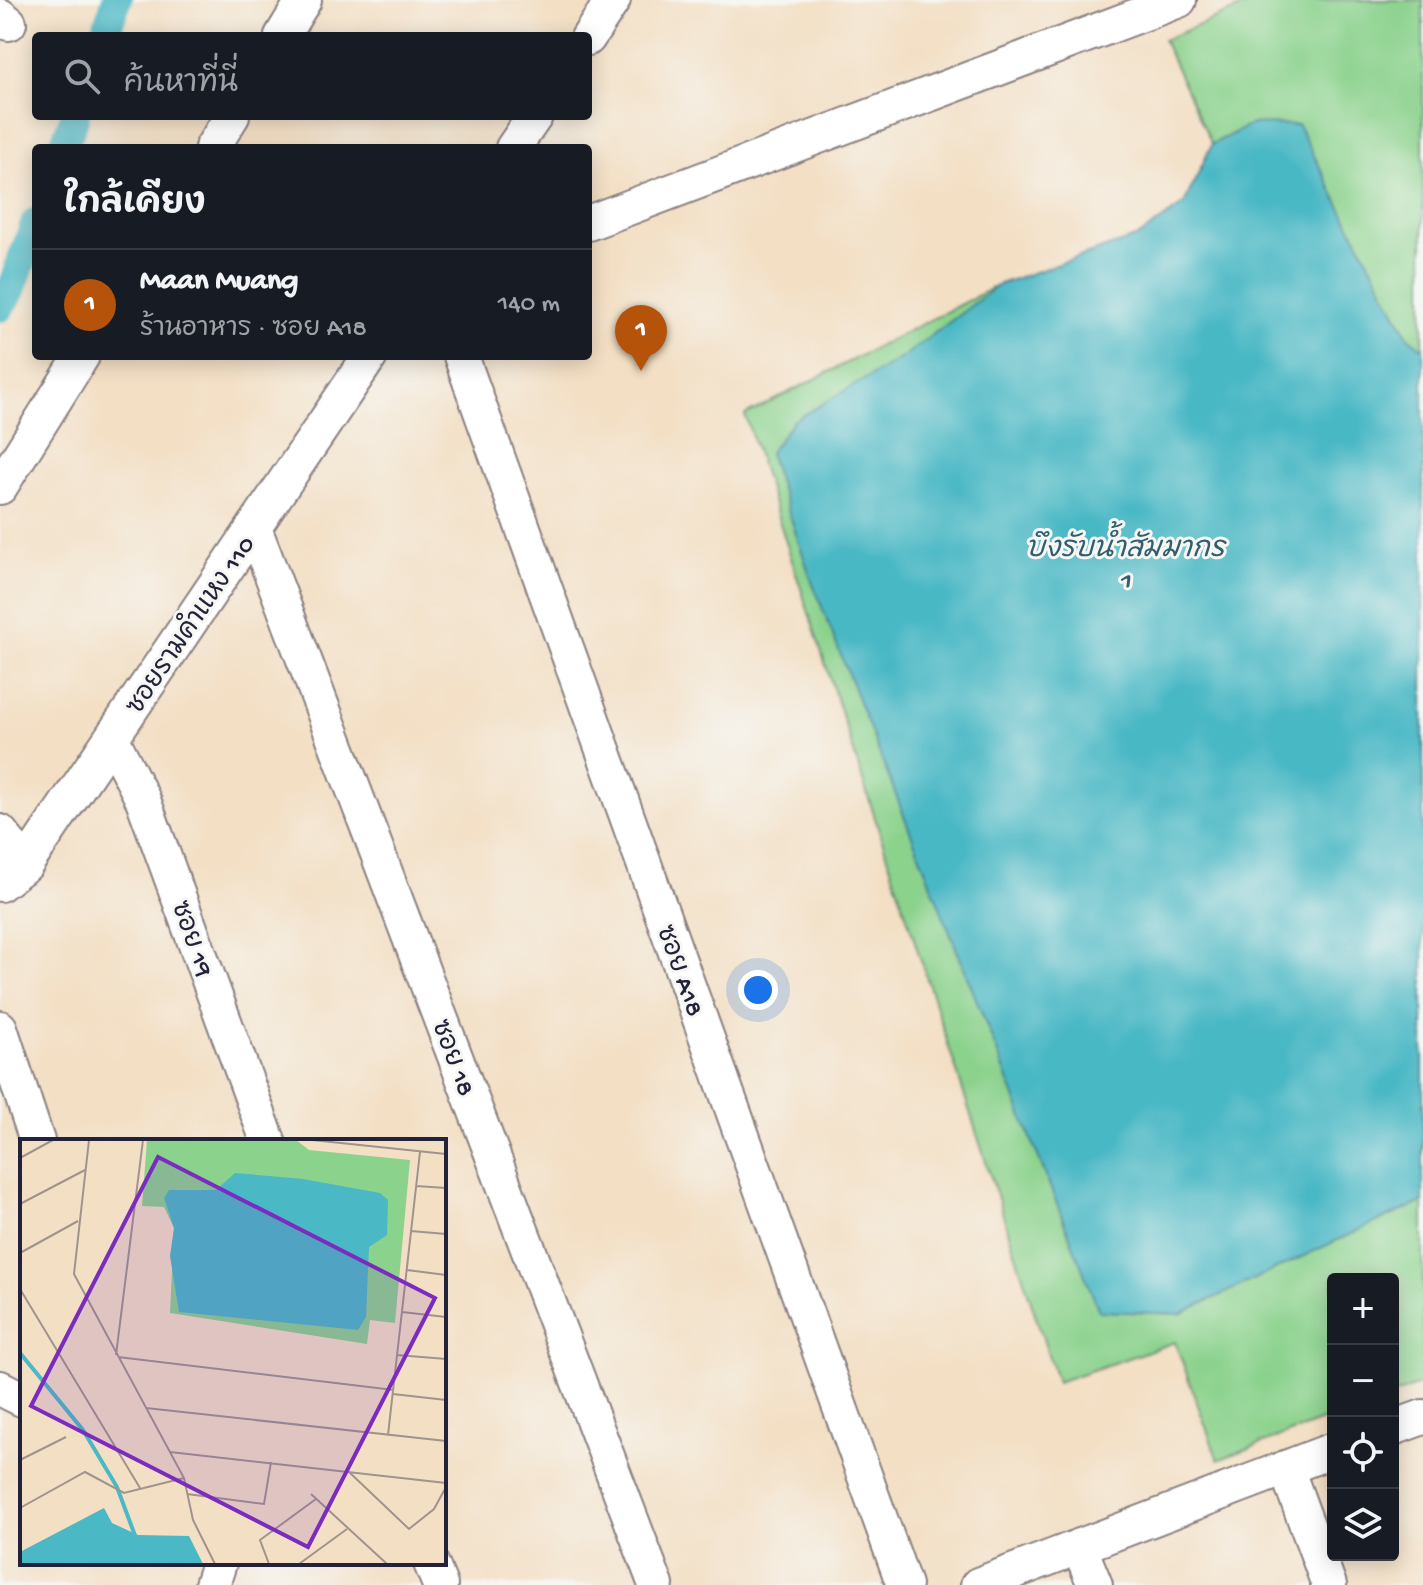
<!DOCTYPE html>
<html lang="th">
<head>
<meta charset="utf-8">
<style>
  body { margin:0; font-family:"Gochi Hand","Playpen Sans Thai",sans-serif; background:#20242c; color:#f1f3f6 }
  .controls { position:absolute; right:24px; bottom:24px; display:grid; overflow:hidden; border-radius:8px; box-shadow:0 4px 20px #0003 }
  .controls button { width:72px; height:72px; display:grid; place-items:center; padding:0; border:0; border-bottom:2px solid #363941; background:#171b24; color:#f1f3f6; font:40px sans-serif }
  .you { position:absolute; left:758px; top:990px; width:28px; height:28px; margin:-20px; border:6px solid #fff; border-radius:50%; background:#1a73e8; box-shadow:0 0 0 12px #1a73e833 }
  .badge { display:grid; place-items:center; width:52px; height:52px; border-radius:50%; background:#b45309; color:#fff; font-size:26px; font-weight:700 }
  .pin { position:absolute; translate:-50% -66px; filter:drop-shadow(0 2px 4px #0008) }
  .pin::after { content:''; position:absolute; top:42px; width:28px; height:24px; background:inherit; clip-path:polygon(0 0,100% 0,50% 100%) }
  .list { margin:0; padding:0; list-style:none }
  h2 { display:flex; justify-content:space-between; align-items:center; height:104px; margin:0; padding:0 32px; font-size:34px }
  h2 small { font-size:26px; font-weight:400; color:#9ea1a6 }
  .list li { display:grid; grid-template-columns:52px 1fr auto; gap:24px; align-items:center; box-sizing:border-box; height:112px; padding:0 32px; border-top:2px solid #363941 }
  .list b { display:block; font-size:30px; white-space:nowrap }
  .list p { margin:0; font-size:26px; white-space:nowrap; color:#9ea1a6 }
  .list em { font-size:26px; font-style:normal; color:#9ea1a6 }
  .icon { flex:none; width:44px; height:44px; fill:none; stroke:currentColor; stroke-width:2; stroke-linecap:round; stroke-linejoin:round }
  .map { position:relative; flex:none; width:1423px; height:1585px; overflow:hidden }
  .search { position:absolute; background:#171b24; box-shadow:0 4px 20px #0003; left:32px; top:32px; width:560px; height:88px; display:flex; align-items:center; gap:20px; box-sizing:border-box; padding:0 28px; border-radius:8px; color:#9ea1a6; font-size:30px }
  .panel { position:absolute; background:#171b24; box-shadow:0 4px 20px #0003; left:32px; top:144px; width:560px; height:216px; border-radius:8px }
  .map>svg:first-child { display:block }
</style>
</head>
<body>
<div class="map">
<svg width="1423" height="1585" viewBox="0 0 1423 1585">
  <rect width="100%" height="100%" fill="#f6f6f2"/>
  <filter id="ink" filterUnits="userSpaceOnUse"><feTurbulence type="fractalNoise" baseFrequency=".0125" numOctaves="2"/><feDisplacementMap in="SourceGraphic" scale="16" xChannelSelector="R" yChannelSelector="G"/><feConvolveMatrix kernelMatrix="1 2 1 2 8 2 1 2 1" color-interpolation-filters="sRGB"/></filter>
  <filter id="wash" filterUnits="userSpaceOnUse"><feTurbulence type="fractalNoise" baseFrequency=".006" numOctaves="4" result="noise"/><feDisplacementMap in="SourceGraphic" scale="32" xChannelSelector="R" yChannelSelector="G"/><feGaussianBlur stdDeviation="1.8" result="paint"/><feColorMatrix in="noise" values="0 0 0 0 0 0 0 0 0 0 0 0 0 0 0 0 0 1.4 0 .05"/><feComposite in="paint" operator="in"/></filter>
  <g filter="url(#wash)">
    <rect width="100%" height="100%" fill="#f3dfc4"/>
    <path fill="#8bd28d" stroke="#567a64" stroke-width="2" d="M1260,0H1423V1383L1393,1395V1279H1333V1417L1218,1460L1175,1342L1057,1382L745,415L1000,284L1138,237L1184,204L1212,144L1163,40Z"/>
    <path fill="#4ab8c5" stroke="#366d80" stroke-width="2" d="M1252,124L1298,125L1409,338L1423,348V1202L1372,1224L1180,1314L1099,1311L812,582L769,453L793,421L903,357L1000,284L1138,237L1184,204L1212,144Z"/>
    <g fill="none" stroke-linecap="round" stroke-linejoin="round">
      <g stroke="#4ab8c5" stroke-width="30">
        <path d="M104,36L117,0"/>
        <path d="M63,148L75,116"/>
        <path d="M0,307L11,290L36,222"/>
      </g>
    </g>
  </g>
  <g filter="url(#ink)">
    <g fill="none" stroke-linecap="round" stroke-linejoin="round">
      <g stroke="#8a8080" stroke-width="38">
        <g id="minor">
          <path d="M0,16L9,23"/>
          <path d="M282,36L304,0"/>
          <path d="M588,38L613,0"/>
          <path d="M212,148L232,116"/>
          <path d="M513,148L535,116"/>
          <path d="M588,223L1179,0"/>
          <path d="M461,356L904,1585"/>
          <path d="M0,487L82,356"/>
          <path d="M254,528L656,1585"/>
          <path d="M112,739L143,800L268,1141"/>
          <path d="M0,832L26,864"/>
          <path d="M0,884L26,864L370,356"/>
          <path d="M0,1028L37,1141"/>
          <path d="M0,1388L22,1399"/>
          <path d="M1393,1428L1423,1417"/>
          <path d="M1286,1468L1329,1585"/>
          <path d="M1079,1546L1095,1585"/>
          <path d="M431,1563L440,1585"/>
          <path d="M212,1585L219,1563"/>
          <path d="M978,1585L1333,1450"/>
        </g>
      </g>
      <use href="#minor" stroke="#fff" stroke-width="34"/>
    </g>
  </g>
  <g text-anchor="middle" stroke-width="6" stroke-linejoin="round" paint-order="stroke">
    <g font-size="26" fill="#22223b" stroke="#f6f6f2">
      <text transform="translate(189 624) rotate(-56)" y="9">ซอยรามคำแหง 110</text>
      <text transform="translate(194 938) rotate(70)" y="9">ซอย 19</text>
      <text transform="translate(682 970) rotate(70)" y="9">ซอย A18</text>
      <text transform="translate(455 1057) rotate(69)" y="9">ซอย 18</text>
    </g>
    <g font-size="28" font-style="italic" fill="#325e72" stroke="#f6f6f2">
      <text x="1125" y="556">บึงรับน้ำสัมมากร<tspan x="1125" dy="32">1</tspan></text>
    </g>
  </g>
  <g transform="translate(20 1139)">
    <rect width="426" height="426" fill="#f3dfc4"/>
    <path d="M127,1H276L289,11L390,21L375,184L350,181L347,205L150,174L154,89L144,68L122,67Z" fill="#8bd28d"/>
    <path d="M215,34L283,40L360,54L368,61L367,96L349,108L346,178L338,191L159,173L150,117L154,89L144,59L149,51H196ZM84,369L92,384L118,396L169,397L183,425H0V413Z" fill="#4ab8c5"/>
    <path fill="none" stroke="#4ab8c5" stroke-width="4" d="M0,214L63,291L97,348L117,402"/>
    <path fill="none" stroke="#9f938d" stroke-width="2" d="M69,1L54,135L164,339L173,381L195,425M292,1L426,15M0,19L33,1M396,47L426,49M0,65L65,31M391,92L426,95M0,114L58,82M387,131L426,136M0,150L120,349M382,173L426,178M96,216L123,1M377,216L426,220M98,218L374,251M373,255L426,261M126,269L426,302M368,296L400,13M150,313L426,344M0,321L46,298M328,332L389,390L414,370L426,348M167,355L244,365L251,323M291,355L367,425M0,369L65,333L104,354L164,339M249,425L240,401L296,360M279,425L327,390"/>
    <path fill="#7b2cbf" fill-opacity="0.15" stroke="#7b2cbf" stroke-width="4" d="M138,18L415,159L288,408L11,267Z"/>
    <rect width="426" height="426" fill="none" stroke="#22223b" stroke-width="4"/>
  </g>
</svg>
<div class="controls">
<button>+</button>
<button>−</button>
<button><svg class="icon" aria-label="locate" viewBox="0 0 24 24"><circle cx="12" cy="12" r="6"/><path d="M12 2v4M12 18v4M2 12h4M18 12h4"/></svg></button>
<button><svg class="icon" aria-label="layers" viewBox="0 0 24 24"><path d="M12 4l9 5-9 5-9-5zM3 14l9 5 9-5"/></svg></button>
</div>
<div class="you"></div>
<div class="pin badge" style="left:641px;top:371px">1</div>
<div class="search"><svg class="icon" aria-label="search" viewBox="0 0 24 24"><circle cx="10" cy="10" r="6"/><path d="M15 15l6 6"/></svg>ค้นหาที่นี่</div>
<section class="panel">
<h2>ใกล้เคียง<small></small></h2>
<ul class="list">
<li><span class="badge">1</span><div><b>Maan Muang</b><p>ร้านอาหาร · ซอย A18</p></div><em>140 m</em></li>
</ul>
</section>
</div>
</body>
</html>
